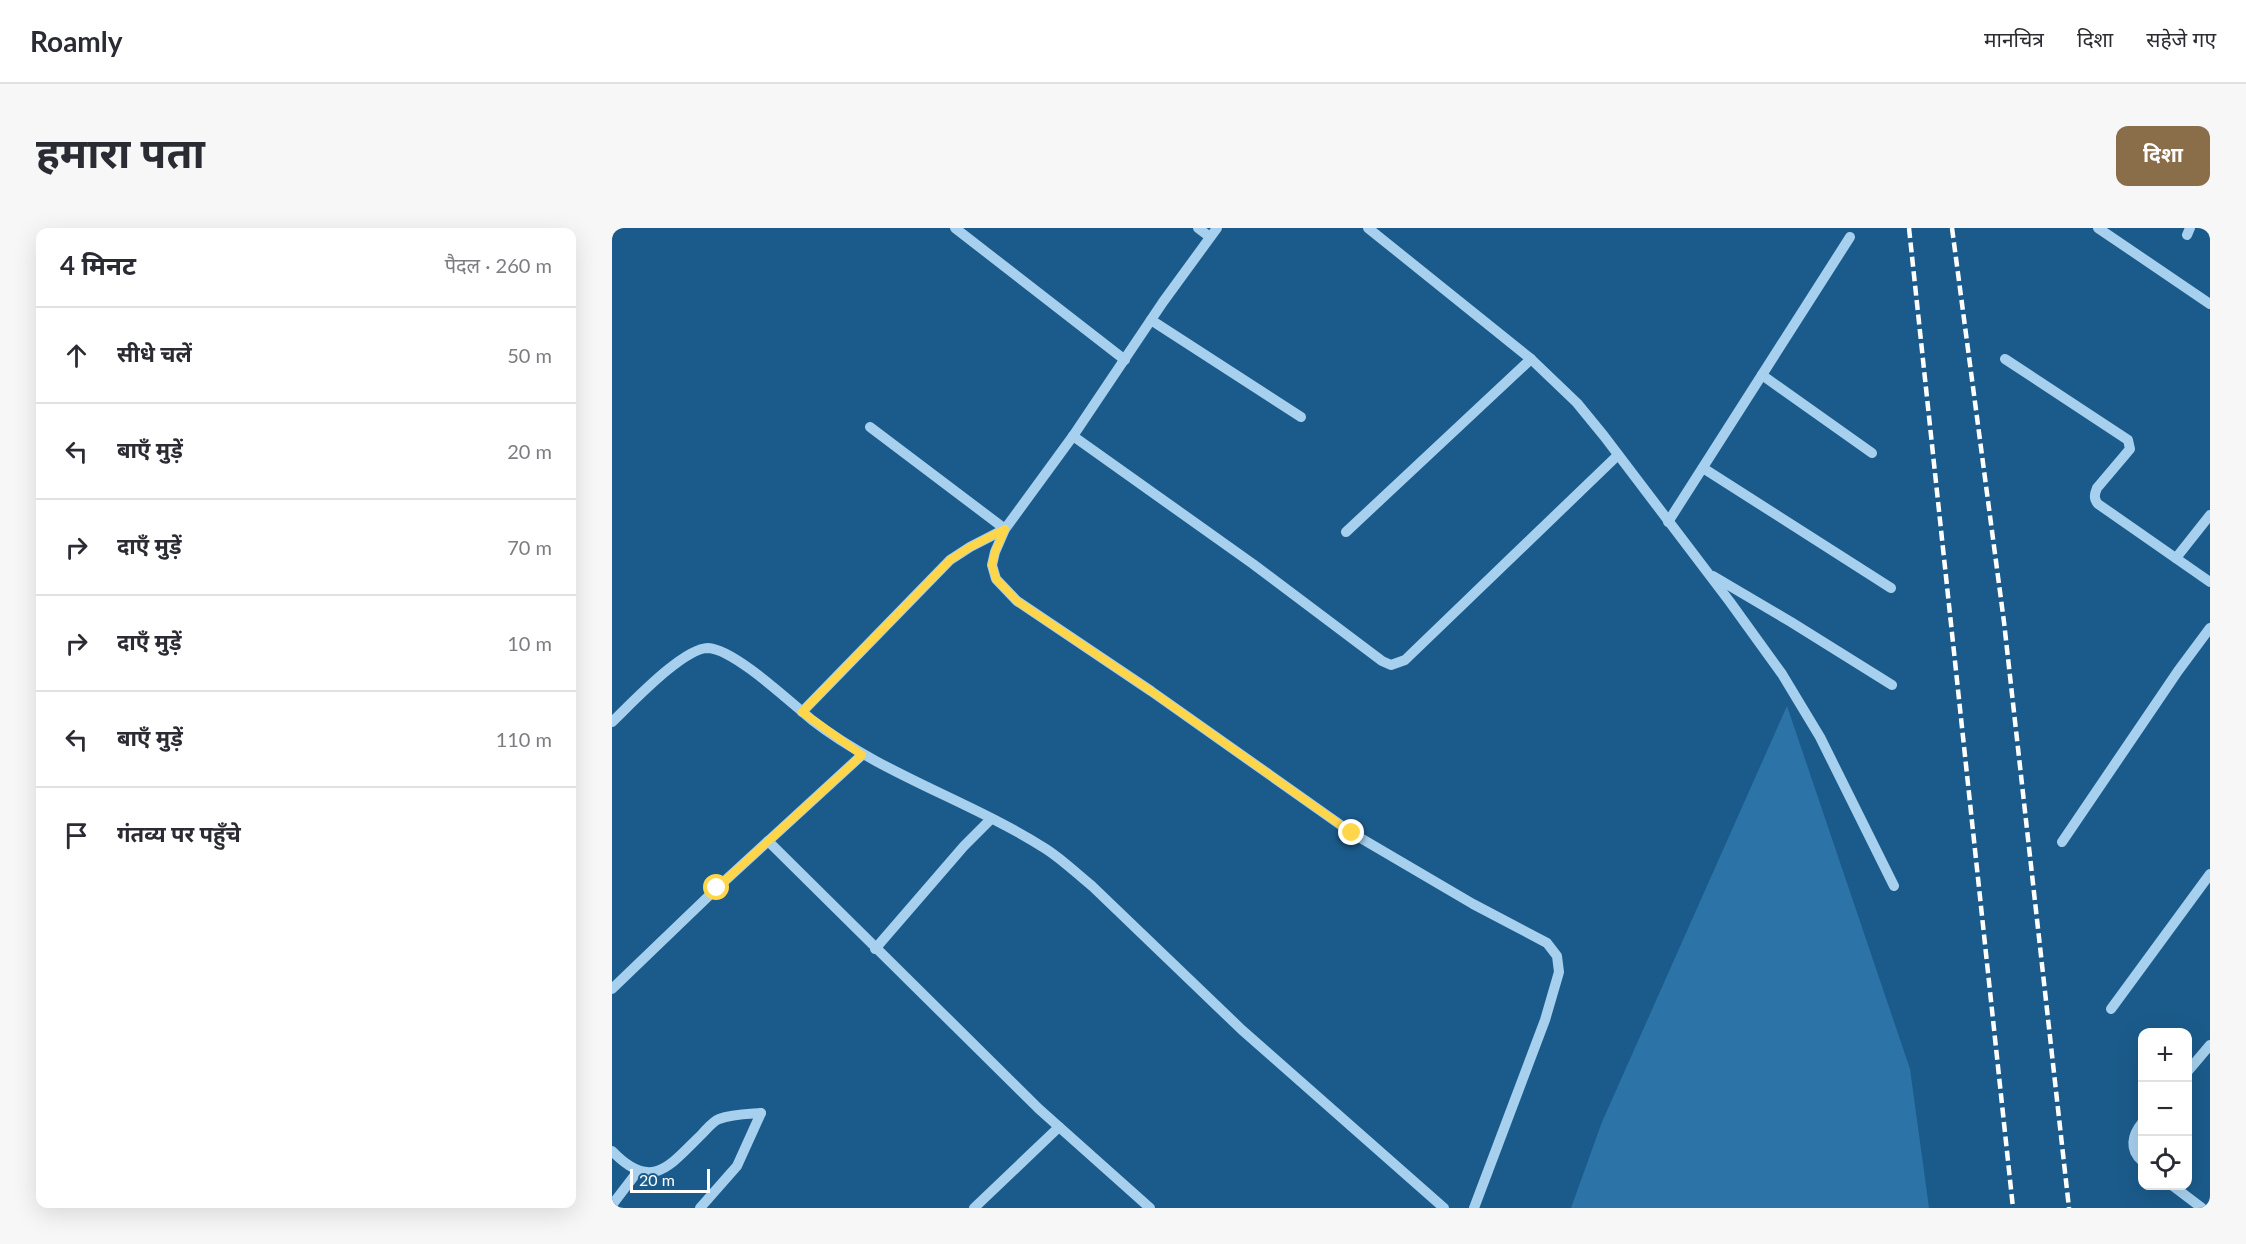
<!DOCTYPE html>
<html lang="hi">
<head>
<meta charset="utf-8">
<style>
  body { margin:0; font-family:Lato,"Noto Sans Devanagari",sans-serif; background:#f7f7f7; color:#2b2b33 }
  .controls { position:absolute; right:18px; bottom:18px; display:grid; overflow:hidden; border-radius:12px; box-shadow:0 6px 24px #0002 }
  .controls button { width:54px; height:54px; display:grid; place-items:center; padding:0; border:0; border-bottom:2px solid #e1e1e2; background:#fff; color:#2b2b33; font:30px sans-serif }
  .scale { position:absolute; left:18px; bottom:15px; width:80px; box-sizing:border-box; padding-left:6px; border:3px solid #fff; border-top:0; font-size:16px; line-height:21px; white-space:nowrap; color:#fff; -webkit-text-stroke:4px #1b5b8b; paint-order:stroke }
  .stop { position:absolute; width:18px; height:18px; margin:-14px; border:4px solid #ffd54a; border-radius:50%; background:#fff }
  .stop.end { background:#ffd54a; border-color:#fff; box-shadow:0 2px 6px #0008 }
  .list { margin:0; padding:0; list-style:none }
  h2 { display:flex; justify-content:space-between; align-items:center; height:78px; margin:0; padding:0 24px; font-size:26px }
  h2 small { font-size:20px; font-weight:400; color:#7c7c81 }
  .list li { display:grid; grid-template-columns:39px 1fr auto; gap:18px; align-items:center; box-sizing:border-box; height:96px; padding:0 24px; border-top:2px solid #e1e1e2 }
  .list b { display:block; font-size:22px; white-space:nowrap }
  .list em { font-size:20px; font-style:normal; color:#7c7c81 }
  .icon { flex:none; width:33px; height:33px; fill:none; stroke:currentColor; stroke-width:2; stroke-linecap:round; stroke-linejoin:round }
  .map { position:relative; flex:none; width:1598px; height:980px; overflow:hidden; border-radius:12px }
  header { display:flex; align-items:center; gap:36px; box-sizing:border-box; height:84px; padding:0 30px; background:#fff; border-bottom:2px solid #e1e1e2 }
  header strong { font-size:28px }
  nav { display:flex; gap:33px; margin-inline-start:auto; font-size:21px }
  .intro { display:flex; align-items:center; justify-content:space-between; box-sizing:border-box; height:144px; padding:0 36px }
  h1 { margin:0; font-size:42px }
  .button { padding:15px 27px; border-radius:12px; background:#8a6d49; color:#fff; font-size:21px; font-weight:700 }
  main { display:flex; gap:36px; padding:0 36px }
  aside { flex:1; background:#fff; border-radius:12px; box-shadow:0 6px 24px #0002 }
  .map>svg:first-child { display:block }
</style>
</head>
<body>
<header>
<strong>Roamly</strong>
<nav><a>मानचित्र</a><a>दिशा</a><a>सहेजे गए</a></nav>
</header>
<div class="intro"><h1>हमारा पता</h1><a class="button">दिशा</a></div>
<main>
<aside>
<h2>4 मिनट<small>पैदल · 260 m</small></h2>
<ul class="list">
<li><svg class="icon" aria-label="ahead" viewBox="0 0 24 24"><path d="M12 20V5M6 11l6-6 6 6"/></svg><div><b>सीधे चलें</b></div><em>50 m</em></li>
<li><svg class="icon" aria-label="left" viewBox="0 0 24 24"><path d="M17 20v-9H6M10 6l-5 5 5 5"/></svg><div><b>बाएँ मुड़ें</b></div><em>20 m</em></li>
<li><svg class="icon" aria-label="right" viewBox="0 0 24 24"><path d="M7 20v-9h11M14 6l5 5-5 5"/></svg><div><b>दाएँ मुड़ें</b></div><em>70 m</em></li>
<li><svg class="icon" aria-label="right" viewBox="0 0 24 24"><path d="M7 20v-9h11M14 6l5 5-5 5"/></svg><div><b>दाएँ मुड़ें</b></div><em>10 m</em></li>
<li><svg class="icon" aria-label="left" viewBox="0 0 24 24"><path d="M17 20v-9H6M10 6l-5 5 5 5"/></svg><div><b>बाएँ मुड़ें</b></div><em>110 m</em></li>
<li><svg class="icon" aria-label="arrive" viewBox="0 0 24 24"><path d="M6 21V4h12l-3 4 3 4H6"/></svg><div><b>गंतव्य पर पहुँचे</b></div></li>
</ul>
</aside>
<div class="map">
<svg width="1598" height="980" viewBox="0 0 1598 980">
  <rect width="100%" height="100%" fill="#1b5b8b"/>
  <path fill="#2c74a7" d="M1175,478L1298,841L1317,980H959L990,894Z"/>
  <g fill="none" stroke-linecap="round" stroke-linejoin="round">
    <g stroke="#a6d0ed" stroke-width="10">
      <path d="M343,0L513,132"/>
      <path d="M586,0L598,9"/>
      <path d="M605,0L551,74L461,208L393,301L383,324L380,337L384,351L405,373L539,463L740,605L861,676L935,715L945,728L947,744L933,792L862,980"/>
      <path d="M756,0L919,131L965,175L992,208L1118,374L1170,446L1208,509L1282,658"/>
      <path d="M1486,0L1598,76"/>
      <path d="M1575,7L1578,0"/>
      <path d="M539,92L689,189"/>
      <path d="M1393,131L1516,212L1518,221L1485,260C1482,267 1482,271 1486,276L1598,354"/>
      <path d="M1150,147L1260,225"/>
      <path d="M461,208L641,336L770,433L779,437L793,432L1006,227"/>
      <path d="M1091,240L1279,360"/>
      <path d="M1056,294L1238,9"/>
      <path d="M734,304L919,131"/>
      <path d="M1564,330L1598,287"/>
      <path d="M1101,348L1179,394L1280,457"/>
      <path d="M190,484L338,332L358,319L393,301L258,199"/>
      <path d="M0,494C19,476 71,420 96,420C122,421 178,474 200,492C271,547 359,573 434,621C451,632 465,646 480,658L630,802L832,980"/>
      <path d="M156,613L427,881L538,980"/>
      <path d="M1450,614L1566,443L1598,400"/>
      <path d="M263,721L352,618L379,591"/>
      <path d="M0,761L105,660L250,527"/>
      <path d="M1499,781L1598,646"/>
      <path d="M1576,843L1598,817"/>
      <path d="M1530,895C1520,907 1517,922 1530,933"/>
      <path d="M0,923C40,965 58,937 90,906C95,901 101,893 107,891C120,886 136,886 149,885"/>
      <path d="M1561,958L1590,980"/>
      <path d="M0,977L26,943"/>
      <path d="M88,980L125,938L149,885"/>
      <path d="M362,980L447,899"/>
    </g>
    <g stroke="#fff" stroke-width="4.5" stroke-dasharray="10 4.5" stroke-linecap="butt">
      <path d="M1297,0L1401,980"/>
      <path d="M1340,0L1392,394L1457,980"/>
    </g>
  </g>
  <g fill="none" stroke-linecap="round" stroke-linejoin="round">
    <path stroke="#ffd54a" stroke-width="8" d="M105,660L250,527L190,484L338,332L358,319L393,301L383,324L380,337L384,351L405,373L539,463L740,605"/>
  </g>
</svg>
<div class="controls">
<button>+</button>
<button>−</button>
<button><svg class="icon" aria-label="locate" viewBox="0 0 24 24"><circle cx="12" cy="12" r="6"/><path d="M12 2v4M12 18v4M2 12h4M18 12h4"/></svg></button>
</div>
<div class="scale">20 m</div>
<div class="stop" style="left:105px;top:660px"></div>
<div class="stop end" style="left:740px;top:605px"></div>
</div>
</main>
</body>
</html>
